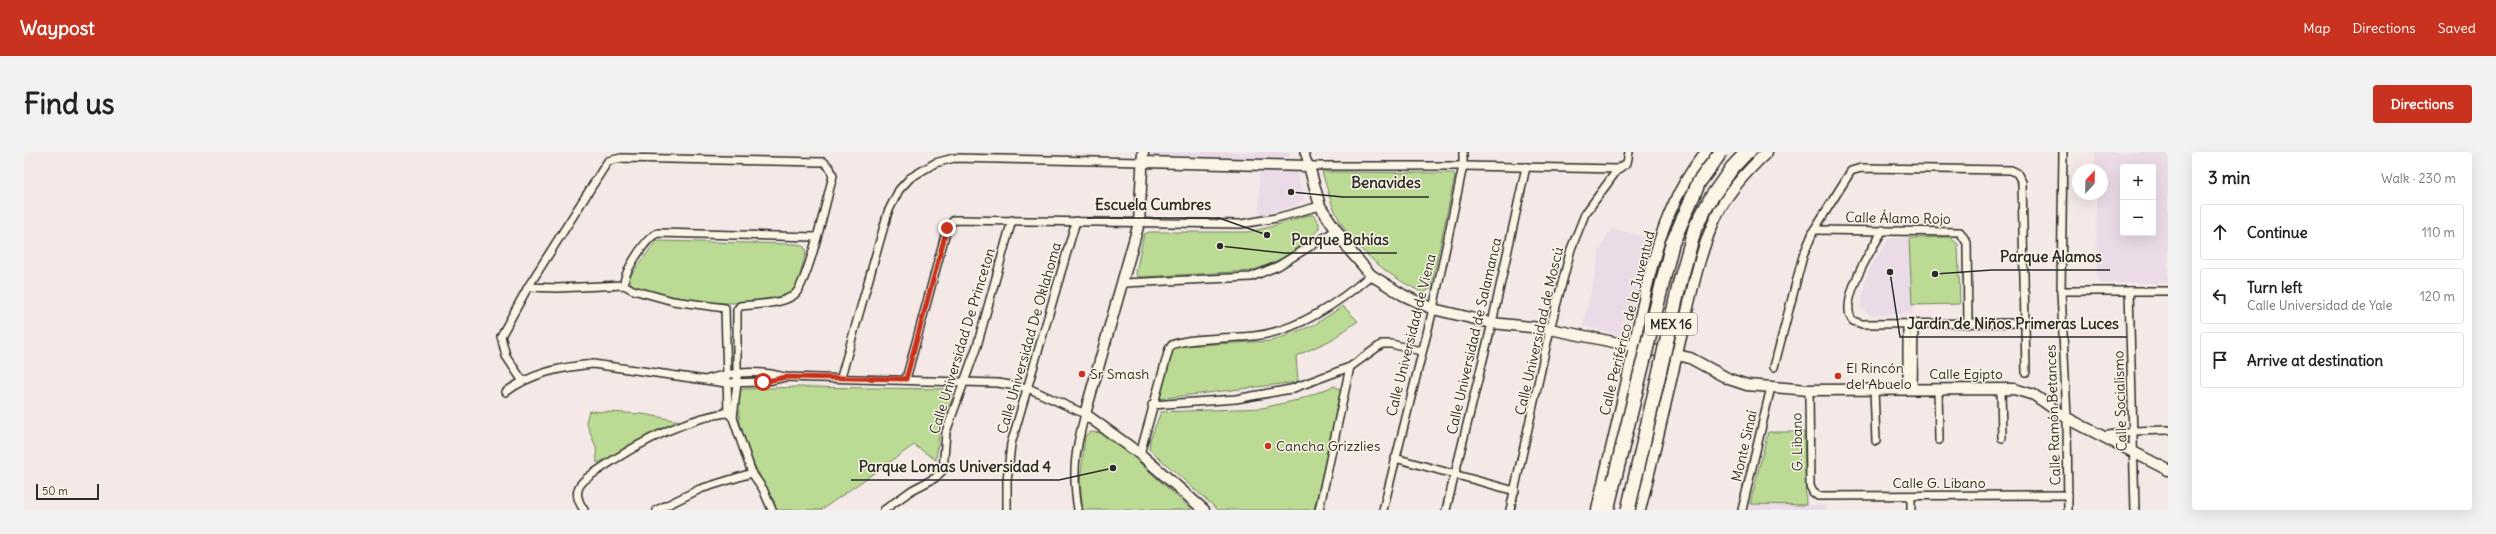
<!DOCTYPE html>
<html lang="en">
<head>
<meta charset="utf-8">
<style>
  body { margin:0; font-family:Delius,sans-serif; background:#f2f2f2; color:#222 }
  .controls { position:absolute; right:12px; top:12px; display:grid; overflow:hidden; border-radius:4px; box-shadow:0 4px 16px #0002 }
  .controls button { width:36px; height:36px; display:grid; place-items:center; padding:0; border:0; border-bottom:1px solid #e0e0e0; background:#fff; color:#222; font:20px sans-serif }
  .compass { position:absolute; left:2048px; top:12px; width:36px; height:36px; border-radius:50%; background:#fff; box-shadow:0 4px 16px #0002; rotate:22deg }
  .scale { position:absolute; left:12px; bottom:10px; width:63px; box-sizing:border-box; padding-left:4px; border:2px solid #2b2b2b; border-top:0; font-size:11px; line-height:14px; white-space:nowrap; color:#2b2b2b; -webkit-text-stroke:3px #fcf5e5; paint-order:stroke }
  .stop { position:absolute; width:12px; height:12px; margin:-9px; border:3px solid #c8321e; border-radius:50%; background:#fff }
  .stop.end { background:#c8321e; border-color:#fff; box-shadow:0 1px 4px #0008 }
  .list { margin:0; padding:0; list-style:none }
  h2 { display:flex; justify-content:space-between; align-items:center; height:52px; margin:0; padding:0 16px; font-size:17px }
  h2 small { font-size:13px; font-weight:400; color:#767676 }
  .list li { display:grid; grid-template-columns:26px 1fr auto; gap:12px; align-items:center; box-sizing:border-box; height:56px; margin:0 8px 8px; padding:0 8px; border:1px solid #e0e0e0; border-radius:4px }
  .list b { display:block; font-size:15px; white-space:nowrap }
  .list p { margin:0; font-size:13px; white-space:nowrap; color:#767676 }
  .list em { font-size:13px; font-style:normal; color:#767676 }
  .icon { flex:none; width:22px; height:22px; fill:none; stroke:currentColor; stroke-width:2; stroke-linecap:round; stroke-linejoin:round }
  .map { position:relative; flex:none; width:2144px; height:358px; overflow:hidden; border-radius:4px }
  header { display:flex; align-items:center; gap:24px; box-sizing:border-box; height:56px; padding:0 20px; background:#c8321e; color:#fff }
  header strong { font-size:19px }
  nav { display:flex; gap:22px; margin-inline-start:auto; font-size:14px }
  .intro { display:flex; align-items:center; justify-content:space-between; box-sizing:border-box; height:96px; padding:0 24px }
  h1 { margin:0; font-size:28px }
  .button { padding:10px 18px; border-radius:4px; background:#c8321e; color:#fff; font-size:14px; font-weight:700 }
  main { display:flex; gap:24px; padding:0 24px }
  aside { flex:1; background:#fff; border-radius:4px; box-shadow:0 4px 16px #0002 }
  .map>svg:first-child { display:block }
</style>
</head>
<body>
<header>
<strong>Waypost</strong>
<nav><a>Map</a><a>Directions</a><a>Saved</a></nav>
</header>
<div class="intro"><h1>Find us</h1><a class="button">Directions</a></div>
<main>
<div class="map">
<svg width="2144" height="358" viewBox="0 0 2144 358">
  <rect width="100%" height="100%" fill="#f4e9e6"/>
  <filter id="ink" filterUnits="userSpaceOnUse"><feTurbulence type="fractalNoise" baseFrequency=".025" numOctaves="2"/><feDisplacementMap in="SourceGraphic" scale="8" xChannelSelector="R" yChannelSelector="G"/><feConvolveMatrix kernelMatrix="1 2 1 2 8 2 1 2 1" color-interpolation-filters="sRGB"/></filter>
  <g filter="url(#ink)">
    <g fill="#eadbe7" fill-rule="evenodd">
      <path d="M1126,0H1265L1266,4L1259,7L1129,4Z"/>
      <path d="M2071,0H2144V131H2073L2072,42H2078V18H2071ZM2099,15H2129V81H2099Z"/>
      <path d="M1235,19L1272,20L1281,43L1280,48L1270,54L1238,63L1235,57Z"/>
      <path d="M1587,77L1627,86L1604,182L1601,184L1559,174L1577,95Z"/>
      <path d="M1873,86H1885L1889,162L1846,163L1837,156L1841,128L1849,111L1865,87Z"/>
      <path d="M1726,352L1801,353V358H1725Z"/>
    </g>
    <g fill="#bbda93" stroke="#73825f">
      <path d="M1298,20L1430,21L1431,24L1407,136L1400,141C1369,128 1331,98 1315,67C1307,53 1303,36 1298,20Z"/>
      <path d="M1285,63H1289L1295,71V77C1276,97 1254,111 1227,119L1119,125L1113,124L1112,120L1120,82L1126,80H1223L1242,76Z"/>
      <path d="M1925,85L1934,92L1936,152L1888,153L1885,86Z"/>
      <path d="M632,89L773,92L780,95L782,99L772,140L765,143C746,146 728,150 709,151C674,152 641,144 608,134L605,126Z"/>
      <path d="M1319,154L1334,169L1307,188L1272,204L1274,230L1133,247L1147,200L1154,194L1248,189L1290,173Z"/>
      <path d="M1310,234L1316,237L1317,242L1290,358H1194L1125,297L1126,288L1137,260L1238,256L1274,248Z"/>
      <path d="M774,235L920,237L928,242V248L916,275L912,308L890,293L797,358H752L750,349C731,315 709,280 716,239L720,237Z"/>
      <path d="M565,259L619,262L656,269L613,289L592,303L573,311L572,295L562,270Z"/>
      <path d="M1067,280L1078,281L1104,300L1168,358H1059L1056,331L1061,284Z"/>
      <path d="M1744,280H1780L1782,353L1726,352Z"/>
    </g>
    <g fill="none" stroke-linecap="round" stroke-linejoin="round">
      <g stroke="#2b2b2b" stroke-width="10">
        <g id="street">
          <path d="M1280,0L1285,14H1439L1594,17L1603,11L1605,0"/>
          <path d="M2039,0L2037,139L2043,266L2044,358"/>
          <path d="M1790,78L1936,80L1943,91L1944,172"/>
          <path d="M1859,78C1848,96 1813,151 1829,169L1838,172L2001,171"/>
          <path d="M1100,131L1227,125L1254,114L1311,79"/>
          <path d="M600,133C599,121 623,84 634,81L791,85"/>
          <path d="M504,135L533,136L600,133L609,138L649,149L701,156L704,261L709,266L728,321L739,337L748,358"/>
          <path d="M2037,139H2144"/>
          <path d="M2105,139L2111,358"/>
          <path d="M1750,215L1779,104L1790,78L1827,19L1837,16L1987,18L1993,21L1998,30L2002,220"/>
          <path d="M817,225L864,60L875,38L886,26L911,11L930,6L1119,10"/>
          <path d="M684,227C710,219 735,218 761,225L974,231L1004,236L1061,262C1051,299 1048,319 1054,358"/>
          <path d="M882,227L923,76L930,68L1217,72L1252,66L1296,54"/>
          <path d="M498,228L482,204L477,184L504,135L584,9L597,6L800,10L806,16L809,24C803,45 784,133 770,143C756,153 732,152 716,154L713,158V231L709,266"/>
          <path d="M1883,236V172"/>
          <path d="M1889,236L1890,172"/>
          <path d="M1914,236L1915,288"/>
          <path d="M1977,236L1978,286"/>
          <path d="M1850,237L1852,289"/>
          <path d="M1785,238L1786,334L1789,340L1794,344L2044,343"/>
          <path d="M482,240C507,221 538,215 569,212L702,231L739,230L761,225"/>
          <path d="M1128,253L1212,247L1267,237L1326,215L1358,192H1367L1397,199"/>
          <path d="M2079,284L2109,279L2144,278"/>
          <path d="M1116,302L1145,197L1148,193C1161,186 1213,186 1230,184C1274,179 1314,151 1347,123"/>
          <path d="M1371,306L1491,339"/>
          <path d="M560,358C555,351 551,343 555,335C558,328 567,323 573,319C612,292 661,266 708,260"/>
          <path d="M633,358L676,337L728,321"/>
          <path d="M860,358L888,338L911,326L919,318L922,280L953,194L988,68"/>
          <path d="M983,358V329L987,292L1052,69"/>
          <path d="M1295,358L1326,215"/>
          <path d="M1359,358L1409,157L1439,14V0"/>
          <path d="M1422,358L1468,171L1502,15"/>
          <path d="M1486,358L1526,177L1547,97L1561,62L1594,17"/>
          <path d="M1718,358L1747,235"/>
          <path d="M1887,358V344"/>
        </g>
      </g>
      <g stroke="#2b2b2b" stroke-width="13">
        <g id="secondary">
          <path d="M1119,0L1115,71L1061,262L1116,302L1180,358"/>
          <path d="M1119,10L1285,14L1296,54L1327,100L1347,123L1379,143L1409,157L1468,171L1526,177L1653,203L1666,206L1705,227L1723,233L1785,238L1990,237L2010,243L2043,266L2144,318"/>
          <path d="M1573,358C1583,312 1595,265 1605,219C1621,145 1632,59 1682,0"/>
          <path d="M1616,358C1630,302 1643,246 1656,189C1666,149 1675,98 1694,61C1705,38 1725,17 1743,0"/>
        </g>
      </g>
      <g stroke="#2b2b2b" stroke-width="16">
        <path id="highway" d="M1583,358L1590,329"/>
      </g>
      <use href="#street" stroke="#fcf5e5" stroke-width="7"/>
      <use href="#secondary" stroke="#fcf5e5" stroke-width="10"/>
      <use href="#highway" stroke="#fcf5e5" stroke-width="13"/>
      <g stroke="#2b2b2b" stroke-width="16" stroke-linecap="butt">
        <g id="highway-bridge">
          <path d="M1590,329L1648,92L1675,30L1697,0"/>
          <path d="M1604,358L1656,130L1671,76L1687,46L1708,16L1723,0"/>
        </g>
      </g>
      <use href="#highway-bridge" stroke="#fcf5e5" stroke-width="13"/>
    </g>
  </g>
  <g fill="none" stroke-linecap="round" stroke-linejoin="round" filter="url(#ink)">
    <path stroke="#c8321e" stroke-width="5" d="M739,230L762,225L882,227L923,76"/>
  </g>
  <g fill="#c8321e" stroke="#fcf5e5" stroke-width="1.5">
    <circle cx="1058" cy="222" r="4"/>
    <circle cx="1814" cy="224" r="4"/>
    <circle cx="1244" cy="294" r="4"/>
  </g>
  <g text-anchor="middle" stroke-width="3" stroke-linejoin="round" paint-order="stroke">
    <rect fill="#fcf5e5" stroke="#6a6863" stroke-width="1" x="1621" y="161" width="52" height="22" rx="3"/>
    <g font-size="13" font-weight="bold" fill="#2b2b2b">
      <text x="1647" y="177">MEX 16</text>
    </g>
    <g font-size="14" fill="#2b2b2b" stroke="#fcf5e5">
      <text transform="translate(1874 66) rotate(1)" y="5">Calle Álamo Rojo</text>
      <text transform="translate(1603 171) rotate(-76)" y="5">Calle Periférico de la Juventud</text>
      <text transform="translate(1515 179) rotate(-77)" y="5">Calle Universidad de Moscú</text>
      <text transform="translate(1387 183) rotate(-76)" y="5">Calle Universidad de Viena</text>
      <text transform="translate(1450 184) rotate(-77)" y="5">Calle Universidad de Salamanca</text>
      <text transform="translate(1005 186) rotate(-74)" y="5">Calle Universidad De Oklahoma</text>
      <text transform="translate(938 189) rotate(-73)" y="5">Calle Universidad De Princeton</text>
      <text x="1942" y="227">Calle Egipto</text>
      <text transform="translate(2096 249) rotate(-92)" y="5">Calle Socialismo</text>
      <text transform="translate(2029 263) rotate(-92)" y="5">Calle Ramón Betances</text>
      <text transform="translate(1773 290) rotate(-91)" y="5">G. Libano</text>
      <text transform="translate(1720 294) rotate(-77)" y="5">Monte Sinaí</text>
      <text x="1915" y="336">Calle G. Libano</text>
    </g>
    <g font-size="14" fill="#2b2b2b" stroke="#fcf5e5" text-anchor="start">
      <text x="1822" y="221">El Rincón<tspan x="1822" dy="16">del Abuelo</tspan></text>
      <text x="1066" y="227">Sr Smash</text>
      <text x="1252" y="299">Cancha Grizzlies</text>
    </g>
  </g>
  <path fill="none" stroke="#2b2b2b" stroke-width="1.5" d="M1267 40L1319 45H1405M1243 83L1195 66H1063M1196 94L1260 101H1373M1911 122L1968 118H2086M1866 120L1876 185H2103M1089 316L1035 328H827"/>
  <g fill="#2b2b2b" stroke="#fcf5e5" stroke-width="1.5">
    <circle cx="1267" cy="40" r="4"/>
    <circle cx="1243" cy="83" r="4"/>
    <circle cx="1196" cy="94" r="4"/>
    <circle cx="1911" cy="122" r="4"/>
    <circle cx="1866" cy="120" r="4"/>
    <circle cx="1089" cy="316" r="4"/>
  </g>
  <g font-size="15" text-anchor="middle" font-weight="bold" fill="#2b2b2b" stroke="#fcf5e5" stroke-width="3" stroke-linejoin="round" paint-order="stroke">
    <text x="1362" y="36">Benavides</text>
    <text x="1129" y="58">Escuela Cumbres</text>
    <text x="1316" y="93">Parque Bahías</text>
    <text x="2027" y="110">Parque Alamos</text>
    <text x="1989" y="177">Jardín de Niños Primeras Luces</text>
    <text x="931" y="320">Parque Lomas Universidad 4</text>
  </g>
</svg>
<div class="controls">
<button>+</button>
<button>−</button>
</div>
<svg class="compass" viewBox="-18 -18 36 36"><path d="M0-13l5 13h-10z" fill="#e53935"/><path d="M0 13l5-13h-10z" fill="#767676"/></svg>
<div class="scale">50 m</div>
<div class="stop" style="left:739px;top:230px"></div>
<div class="stop end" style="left:923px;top:76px"></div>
</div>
<aside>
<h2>3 min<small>Walk · 230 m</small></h2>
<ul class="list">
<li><svg class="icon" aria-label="ahead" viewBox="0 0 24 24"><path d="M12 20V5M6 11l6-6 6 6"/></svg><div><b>Continue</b></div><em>110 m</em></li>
<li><svg class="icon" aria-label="left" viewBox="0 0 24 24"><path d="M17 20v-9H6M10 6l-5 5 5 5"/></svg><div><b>Turn left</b><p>Calle Universidad de Yale</p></div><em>120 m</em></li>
<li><svg class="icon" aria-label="arrive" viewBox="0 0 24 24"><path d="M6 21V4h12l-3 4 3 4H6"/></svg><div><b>Arrive at destination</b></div></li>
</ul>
</aside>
</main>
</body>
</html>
